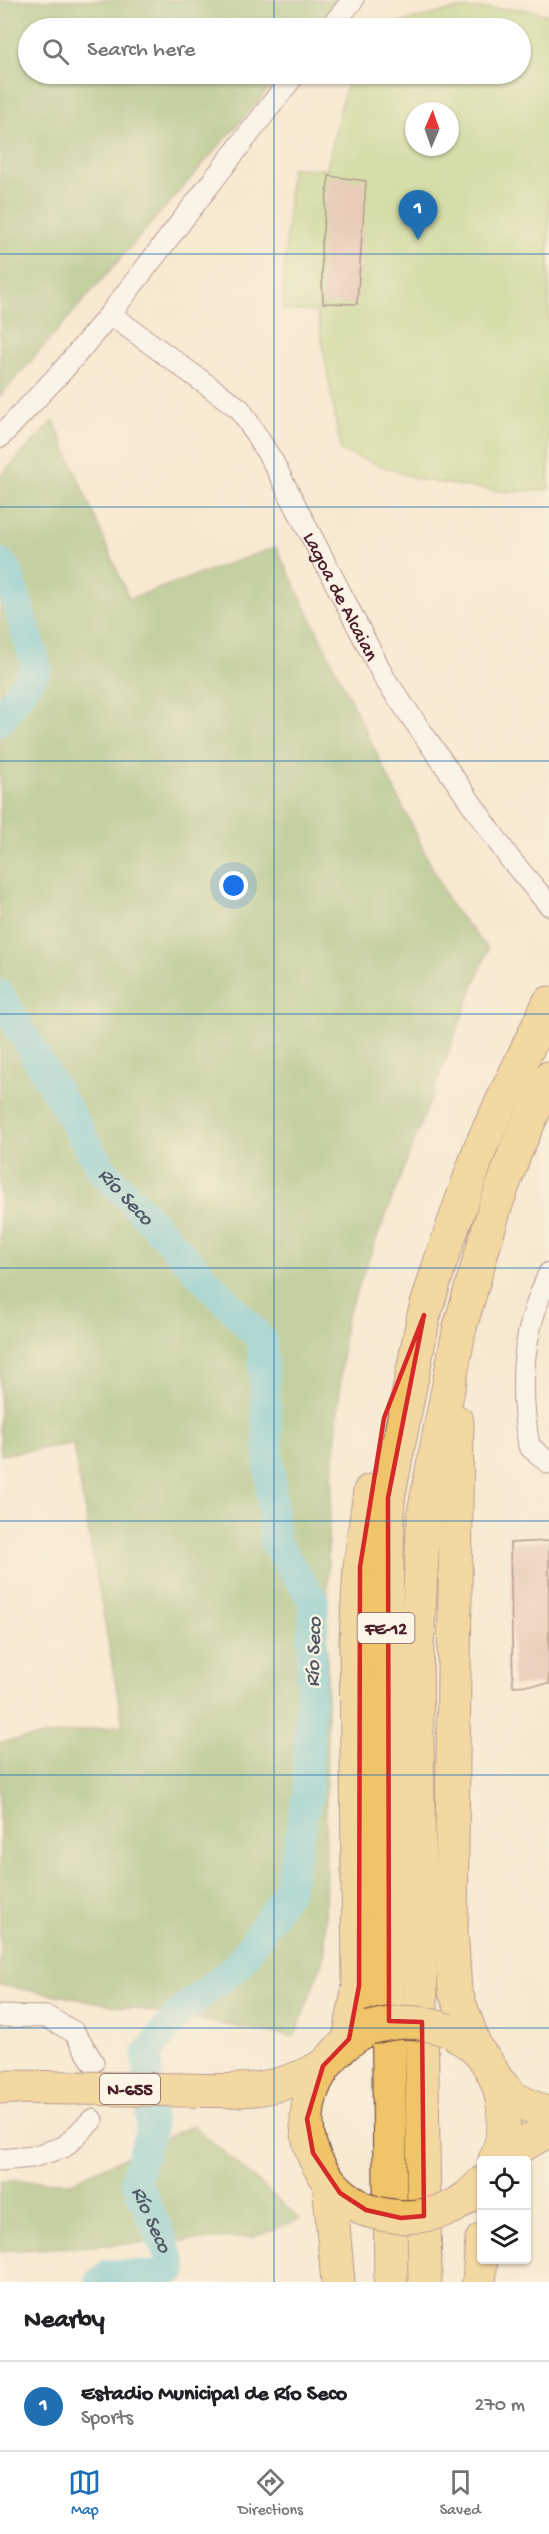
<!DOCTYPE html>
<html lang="en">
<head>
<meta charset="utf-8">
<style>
  body { margin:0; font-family:"Gochi Hand",sans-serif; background:#f2f2f2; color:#202124 }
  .controls { position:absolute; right:18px; bottom:18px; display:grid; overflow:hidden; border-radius:6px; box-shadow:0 2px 4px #0004 }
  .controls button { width:54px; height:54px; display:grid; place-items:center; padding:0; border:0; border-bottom:2px solid #e0e0e0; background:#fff; color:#202124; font:30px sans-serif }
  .compass { position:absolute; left:405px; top:102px; width:54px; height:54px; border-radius:50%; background:#fff; box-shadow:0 2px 4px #0004; rotate:2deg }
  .you { position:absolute; left:234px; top:886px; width:21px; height:21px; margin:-15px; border:4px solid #fff; border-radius:50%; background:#1a73e8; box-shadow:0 0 0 9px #1a73e833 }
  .badge { display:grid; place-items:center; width:39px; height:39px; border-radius:50%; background:#1f6fb2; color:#fff; font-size:20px; font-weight:700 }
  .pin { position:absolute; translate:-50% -50px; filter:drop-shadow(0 2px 3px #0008) }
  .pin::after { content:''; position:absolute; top:32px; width:21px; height:18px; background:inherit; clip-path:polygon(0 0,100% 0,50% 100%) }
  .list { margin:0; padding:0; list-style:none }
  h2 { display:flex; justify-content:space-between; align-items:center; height:78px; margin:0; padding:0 24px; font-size:26px }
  h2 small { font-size:20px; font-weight:400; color:#757577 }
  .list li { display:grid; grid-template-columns:39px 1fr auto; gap:18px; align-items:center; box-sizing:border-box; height:90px; padding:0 24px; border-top:2px solid #e0e0e0 }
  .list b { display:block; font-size:22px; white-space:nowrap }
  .list p { margin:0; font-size:20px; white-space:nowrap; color:#757577 }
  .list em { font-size:20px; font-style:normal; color:#757577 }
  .icon { flex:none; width:33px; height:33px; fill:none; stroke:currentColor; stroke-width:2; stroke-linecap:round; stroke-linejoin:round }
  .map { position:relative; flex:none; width:549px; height:2282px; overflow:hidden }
  .search { position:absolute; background:#fff; box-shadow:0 2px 4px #0004; left:18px; right:18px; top:18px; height:66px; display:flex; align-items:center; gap:15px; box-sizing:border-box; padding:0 21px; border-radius:33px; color:#757577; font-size:22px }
  .sheet { height:168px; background:#fff }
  nav { display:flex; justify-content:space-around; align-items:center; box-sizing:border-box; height:84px; border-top:2px solid #e0e0e0; background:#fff; font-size:16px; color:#757577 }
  nav a { display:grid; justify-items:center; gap:3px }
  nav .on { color:#1f6fb2 }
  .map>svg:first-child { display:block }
</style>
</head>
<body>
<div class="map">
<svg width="549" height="2282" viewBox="0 0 549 2282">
  <rect width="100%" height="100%" fill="#fcf5e5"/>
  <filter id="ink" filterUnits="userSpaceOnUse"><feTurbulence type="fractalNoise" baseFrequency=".0167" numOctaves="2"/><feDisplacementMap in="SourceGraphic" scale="12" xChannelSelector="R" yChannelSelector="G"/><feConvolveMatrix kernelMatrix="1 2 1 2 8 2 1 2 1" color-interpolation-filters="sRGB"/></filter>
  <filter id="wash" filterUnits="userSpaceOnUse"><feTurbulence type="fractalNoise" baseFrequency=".008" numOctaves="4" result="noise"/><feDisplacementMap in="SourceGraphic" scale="24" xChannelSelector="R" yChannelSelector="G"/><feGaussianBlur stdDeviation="1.35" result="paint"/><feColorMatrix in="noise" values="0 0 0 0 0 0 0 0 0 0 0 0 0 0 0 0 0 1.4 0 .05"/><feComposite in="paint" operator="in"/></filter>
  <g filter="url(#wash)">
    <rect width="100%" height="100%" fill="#f7e9d1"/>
    <path fill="#abcf78" stroke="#7a7752" stroke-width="1.5" fill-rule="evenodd" d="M456,9H525L549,15V488L546,490L507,492L420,480L341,451L317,312L282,310L291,168L327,169L343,97L351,74H520V28H378ZM414,111H450V147H414Z"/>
    <g fill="#88b268" stroke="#69684a" stroke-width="1.5">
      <path d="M0,0H347L322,28H28V74H282L0,396Z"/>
      <path d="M54,420L129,599L276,547L451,906L488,949L345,1321L328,1540L325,1953L295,2037L0,1985V1742L123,1725L73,1444L0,1455V476Z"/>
      <path d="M193,2125L300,2219L254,2237L0,2251V2181L72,2182Z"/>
    </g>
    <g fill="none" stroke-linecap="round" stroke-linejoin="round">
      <g stroke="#58c2d4" stroke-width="30">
        <path d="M0,563L7,570L37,668L0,720"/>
        <path id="s1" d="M0,995L101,1168L262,1340L274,1541L314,1601L307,1797L288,1890L239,1964L178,2015L147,2054L151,2128L135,2179L165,2246L173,2269L155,2276L109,2274L100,2282"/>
      </g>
    </g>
    <g id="blocks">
      <g fill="#d7a79b">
        <path d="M329,176L366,181L357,304L323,303L321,247Z"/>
        <path d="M549,1541V1684L513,1686L510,1543Z"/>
      </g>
    </g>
  </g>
  <g filter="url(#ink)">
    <use href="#blocks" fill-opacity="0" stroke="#643d44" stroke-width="1.5"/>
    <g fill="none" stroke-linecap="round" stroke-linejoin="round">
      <g stroke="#643d44" stroke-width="23">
        <g id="minor">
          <path d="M330,28L353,0"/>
          <path id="s2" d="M110,314L240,409L273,462L385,679L510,859L549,905"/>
          <path d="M0,437L64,369L110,314L295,74"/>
          <path d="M549,1273C522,1333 518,1382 529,1446L549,1463"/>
          <path d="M0,2016L47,2017L74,2032L93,2062"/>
          <path d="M0,2160L32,2157L64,2147L92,2120"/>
        </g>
      </g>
      <g stroke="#643d44" stroke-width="35">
        <g id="primary">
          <path d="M496,2079L513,2098L549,2115"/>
          <path d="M502,2160L517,2148L549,2130"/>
        </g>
      </g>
      <g stroke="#643d44" stroke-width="35">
        <g id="trunk">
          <path d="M457,1422L451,1929L455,1991L476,2049"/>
          <path d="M458,2036C501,2060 515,2118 495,2160"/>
          <path d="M349,2039L359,1986L356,1640L360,1567L370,1491"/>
          <path d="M0,2087L79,2088"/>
          <path d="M182,2090C235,2091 276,2094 323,2066"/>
          <path d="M329,2181L338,2282"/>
          <path d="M453,2207L469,2196L482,2183"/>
          <path d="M366,2210C285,2166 289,2072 368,2029"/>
          <path d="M391,2282L385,1680L388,1498L424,1315L440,1263L481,1146L549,1003"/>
          <path d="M425,2282L416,1668L424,1513L460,1327L495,1207L516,1150L549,1078"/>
          <path d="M479,2282L482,2240"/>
        </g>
      </g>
      <use href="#minor" stroke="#fff" stroke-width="21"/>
      <use href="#primary" stroke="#f0c469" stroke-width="33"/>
      <use href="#trunk" stroke="#f0c469" stroke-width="33"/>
      <g stroke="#643d44" stroke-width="35" stroke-linecap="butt">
        <g id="trunk-bridge">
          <path d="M369,2028C400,2020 417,2020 447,2030"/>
          <path d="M79,2088L182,2090"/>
          <path d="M366,2210C397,2220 422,2219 453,2207"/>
        </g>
      </g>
      <use href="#trunk-bridge" stroke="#f0c469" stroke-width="33"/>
    </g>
  </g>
  <path d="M0 0H549V2282H0ZM424,1315L388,1498L389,2021L422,2022L424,2216L401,2218L366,2210L340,2193L313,2153L307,2119L323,2066L349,2039L359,1986L360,1567L384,1418Z" fill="#f7e9d1" fill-opacity=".55" fill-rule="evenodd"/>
  <path fill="none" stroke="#d62828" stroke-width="4.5" stroke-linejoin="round" d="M424,1315L388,1498L389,2021L422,2022L424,2216L401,2218L366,2210L340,2193L313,2153L307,2119L323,2066L349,2039L359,1986L360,1567L384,1418Z"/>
  <path fill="none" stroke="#1f6fb2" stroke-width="1.5" stroke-opacity="0.55" d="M274,0V28M274,74V2282M0,254H549M0,507H549M0,761H549M0,1014H549M0,1268H549M0,1521H549M0,1775H549M0,2028H549"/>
  <g text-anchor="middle" stroke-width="4.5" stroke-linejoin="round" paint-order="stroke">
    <g fill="#fcf5e5" stroke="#7f5f63" stroke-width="1.5">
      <rect x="357.5" y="1613" width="57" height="30" rx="4.5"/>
      <rect x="100" y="2074" width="60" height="30" rx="4.5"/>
    </g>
    <g font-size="18" font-weight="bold" fill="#4a1f2b">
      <text x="386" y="1634">FE-12</text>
      <text x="130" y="2095">N-655</text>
    </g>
    <g font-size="20" fill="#4a1f2b" stroke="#fcf5e5">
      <text dy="7" stroke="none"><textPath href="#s2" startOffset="374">Lagoa de Alcaian</textPath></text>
    </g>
    <g font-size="21" font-style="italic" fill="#4f5866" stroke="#fcf5e5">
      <text dy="7" stroke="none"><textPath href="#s1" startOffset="238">Río Seco</textPath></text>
      <text transform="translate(312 1652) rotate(-88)" y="7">Río Seco</text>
      <text dy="7" stroke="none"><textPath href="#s1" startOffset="1390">Río Seco</textPath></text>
    </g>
  </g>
</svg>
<div class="controls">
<button><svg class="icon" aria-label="locate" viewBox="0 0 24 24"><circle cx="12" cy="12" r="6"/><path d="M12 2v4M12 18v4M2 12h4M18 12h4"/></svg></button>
<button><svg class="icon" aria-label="layers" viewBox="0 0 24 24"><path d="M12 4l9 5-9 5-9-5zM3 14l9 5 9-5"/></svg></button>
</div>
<svg class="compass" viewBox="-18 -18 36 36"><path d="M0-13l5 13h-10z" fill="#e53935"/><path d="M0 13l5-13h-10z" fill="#757577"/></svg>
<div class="you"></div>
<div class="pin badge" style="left:418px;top:240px">1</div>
<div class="search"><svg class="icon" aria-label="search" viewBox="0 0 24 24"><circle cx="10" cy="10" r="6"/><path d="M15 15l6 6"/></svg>Search here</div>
</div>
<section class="sheet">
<h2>Nearby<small></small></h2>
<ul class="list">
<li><span class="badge">1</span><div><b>Estadio Municipal de Río Seco</b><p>Sports</p></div><em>270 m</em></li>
</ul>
</section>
<nav>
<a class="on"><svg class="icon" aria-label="map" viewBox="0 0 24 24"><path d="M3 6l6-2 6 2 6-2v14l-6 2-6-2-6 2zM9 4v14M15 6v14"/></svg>Map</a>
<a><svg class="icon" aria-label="directions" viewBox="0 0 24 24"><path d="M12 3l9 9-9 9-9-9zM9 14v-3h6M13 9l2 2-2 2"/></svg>Directions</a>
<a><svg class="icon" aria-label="saved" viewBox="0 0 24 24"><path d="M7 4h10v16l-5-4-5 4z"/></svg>Saved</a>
</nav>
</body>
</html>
